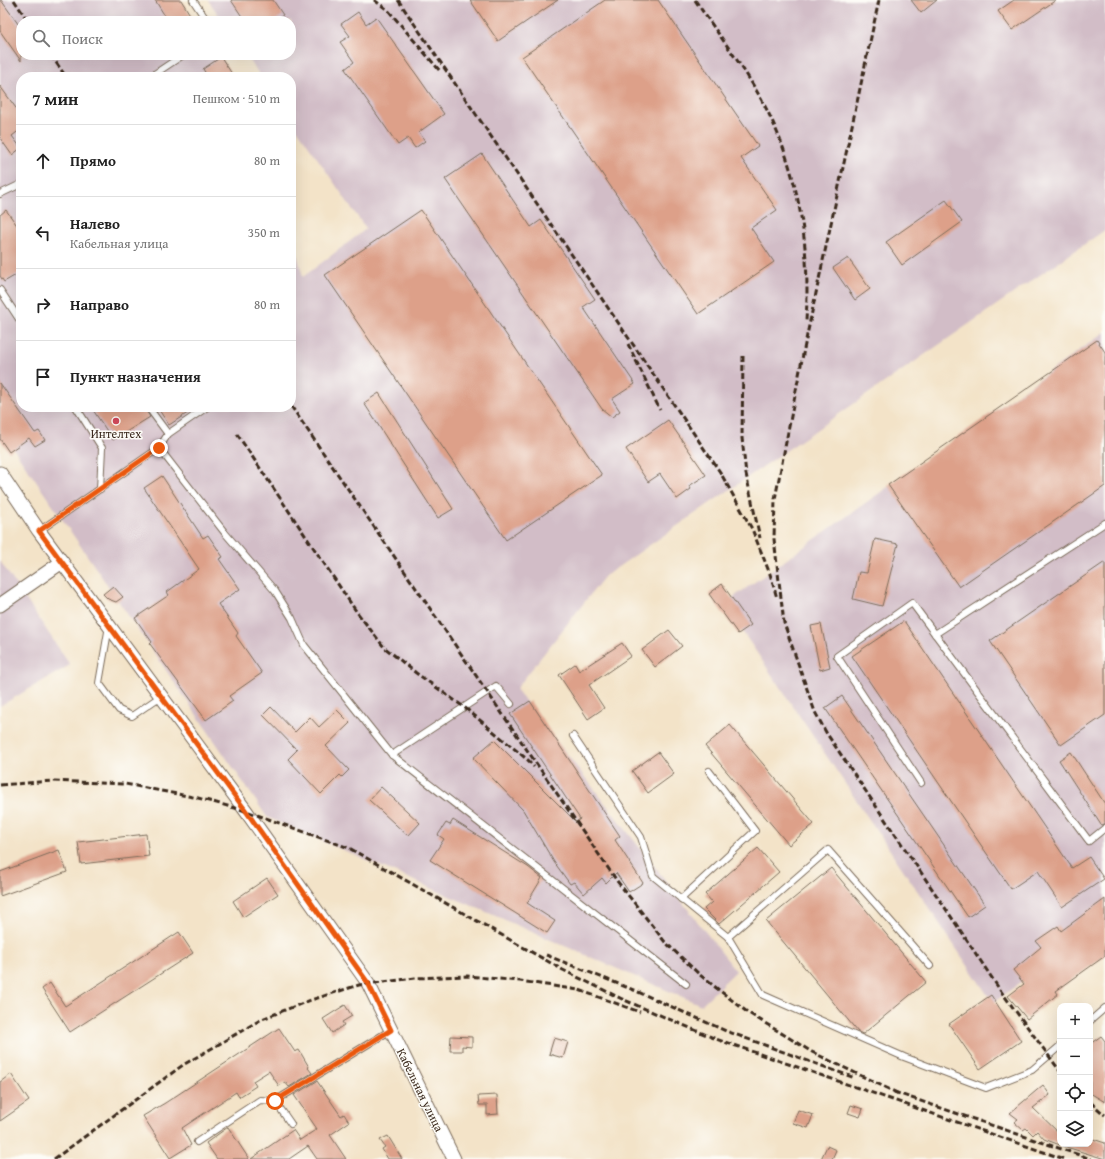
<!DOCTYPE html>
<html lang="ru">
<head>
<meta charset="utf-8">
<style>
  body { margin:0; font-family:"Gentium Book Plus",serif; background:#f2f2f2; color:#222 }
  .controls { position:absolute; right:12px; bottom:12px; display:grid; overflow:hidden; border-radius:8px; box-shadow:0 4px 16px #0002 }
  .controls button { width:36px; height:36px; display:grid; place-items:center; padding:0; border:0; border-bottom:1px solid #e0e0e0; background:#fff; color:#222; font:20px sans-serif }
  .stop { position:absolute; width:12px; height:12px; margin:-9px; border:3px solid #ea580c; border-radius:50%; background:#fff }
  .stop.end { background:#ea580c; border-color:#fff; box-shadow:0 1px 4px #0008 }
  .list { margin:0; padding:0; list-style:none }
  h2 { display:flex; justify-content:space-between; align-items:center; height:52px; margin:0; padding:0 16px; font-size:17px }
  h2 small { font-size:13px; font-weight:400; color:#767676 }
  .list li { display:grid; grid-template-columns:26px 1fr auto; gap:12px; align-items:center; box-sizing:border-box; height:72px; padding:0 16px; border-top:1px solid #e0e0e0 }
  .list b { display:block; font-size:15px; white-space:nowrap }
  .list p { margin:0; font-size:13px; white-space:nowrap; color:#767676 }
  .list em { font-size:13px; font-style:normal; color:#767676 }
  .icon { flex:none; width:22px; height:22px; fill:none; stroke:currentColor; stroke-width:2; stroke-linecap:round; stroke-linejoin:round }
  .map { position:relative; flex:none; width:1105px; height:1159px; overflow:hidden }
  .search { position:absolute; background:#fff; box-shadow:0 4px 16px #0002; left:16px; top:16px; width:280px; height:44px; display:flex; align-items:center; gap:10px; box-sizing:border-box; padding:0 14px; border-radius:16px; color:#767676; font-size:15px }
  .panel { position:absolute; background:#fff; box-shadow:0 4px 16px #0002; left:16px; top:72px; width:280px; height:340px; border-radius:16px }
  .map>svg:first-child { display:block }
</style>
</head>
<body>
<div class="map">
<svg width="1105" height="1159" viewBox="0 0 1105 1159">
  <rect width="100%" height="100%" fill="#fdfcf7"/>
  <filter id="ink" filterUnits="userSpaceOnUse"><feTurbulence type="fractalNoise" baseFrequency=".025" numOctaves="2"/><feDisplacementMap in="SourceGraphic" scale="8" xChannelSelector="R" yChannelSelector="G"/><feConvolveMatrix kernelMatrix="1 2 1 2 8 2 1 2 1" color-interpolation-filters="sRGB"/></filter>
  <filter id="wash" filterUnits="userSpaceOnUse"><feTurbulence type="fractalNoise" baseFrequency=".012" numOctaves="4" result="noise"/><feDisplacementMap in="SourceGraphic" scale="16" xChannelSelector="R" yChannelSelector="G"/><feGaussianBlur stdDeviation="0.9" result="paint"/><feColorMatrix in="noise" values="0 0 0 0 0 0 0 0 0 0 0 0 0 0 0 0 0 1.4 0 .05"/><feComposite in="paint" operator="in"/></filter>
  <g filter="url(#wash)">
    <rect width="100%" height="100%" fill="#f3e3c8"/>
    <g fill="#d2bdc7">
      <path d="M0,0H177L191,21H21V55H214L229,77H21V407H291V231L303,277L366,229L291,120V77H261L246,55H291V21H223L208,0H1105V230L605,576L516,689L736,971L701,1005L267,817L0,429Z"/>
      <path d="M1105,332V920L993,1003L724,604Z"/>
      <path d="M0,561L70,665L0,706Z"/>
    </g>
    <g id="blocks">
      <g fill="#dda089">
        <path d="M0,0H1L21,28V61L0,31Z"/>
        <path d="M155,0H181L194,21H168Z"/>
        <path d="M231,0H273L283,15L274,21H245Z"/>
        <path d="M470,0H558L498,41Z"/>
        <path d="M605,0H658L758,146L741,158L777,210L751,228L774,262L698,314L522,57Z"/>
        <path d="M911,0H937L921,13Z"/>
        <path d="M1014,0H1056L1012,30L998,11Z"/>
        <path d="M358,12L366,24L376,17L444,114L419,132L425,141L415,148L408,138L398,145L345,69L354,62L340,42L350,36L341,24Z"/>
        <path d="M221,57L234,77H208L203,69Z"/>
        <path d="M0,86L21,115V129L12,136L21,148L12,155L0,138Z"/>
        <path d="M482,154L531,227L541,220L595,299L583,307L635,384L612,399L620,411L612,417L602,409L445,179Z"/>
        <path d="M946,200L962,222L902,265L886,242Z"/>
        <path d="M6,210L21,231V272L4,282L0,276V215Z"/>
        <path d="M421,210L602,475L506,540L325,275Z"/>
        <path d="M848,258L870,289L855,300L833,268Z"/>
        <path d="M1097,340L1105,352V486L959,587L888,485Z"/>
        <path d="M0,383L35,433L39,431L45,440L35,446L29,438L9,452L0,439Z"/>
        <path d="M379,393L453,509L438,518L364,403Z"/>
        <path d="M91,407H144L150,417L113,440Z"/>
        <path d="M154,407H197L169,425L159,410L157,412Z"/>
        <path d="M668,420L706,475L689,486L691,489L677,499L660,474L648,482L626,449Z"/>
        <path d="M162,476L203,538L208,535L223,557L219,559L240,589L218,604L238,633L236,636L262,673L229,696L233,701L206,720L150,644L152,642L135,618L169,595L167,592L199,569L144,488Z"/>
        <path d="M875,539L898,544L882,606L853,599L859,572L867,573Z"/>
        <path d="M1105,562V715L1061,745L990,641Z"/>
        <path d="M722,584L751,625L738,634L709,594Z"/>
        <path d="M113,586L123,597L116,602L108,599L103,594Z"/>
        <path d="M904,621L1072,868L1089,857L1104,879L1062,907L1038,871L1011,889L852,656Z"/>
        <path d="M821,624L830,667L820,670L811,626Z"/>
        <path d="M669,630L682,646L655,667L642,650Z"/>
        <path d="M622,643L631,656L589,685L604,708L588,719L559,675L575,664L579,671Z"/>
        <path d="M842,696L985,905L968,917L825,708Z"/>
        <path d="M530,701L620,836L615,840L643,883L629,892L616,873L606,883L602,878L584,894L574,882L570,884L554,862L523,810L473,758L494,740L576,822L580,819L510,714Z"/>
        <path d="M271,707L295,732L310,717L319,727L337,710L350,723L326,746L349,770L342,777L340,775L321,794L288,759L297,750L263,715Z"/>
        <path d="M730,725L814,824L789,845L705,746Z"/>
        <path d="M658,752L674,774L648,793L632,771Z"/>
        <path d="M1071,752L1105,804V824L1101,825L1059,760Z"/>
        <path d="M381,787L420,823L408,836L369,800Z"/>
        <path d="M453,820L528,867L542,878L527,903L555,921L547,933L430,860L444,839L438,835L446,823L450,825Z"/>
        <path d="M146,834L149,856L81,864L78,842Z"/>
        <path d="M758,848L779,872L719,924L704,909L712,902L705,894Z"/>
        <path d="M59,850L67,872L0,896V872Z"/>
        <path d="M831,868L926,982L863,1034L858,1032L766,921Z"/>
        <path d="M267,878L278,894L243,917L233,901Z"/>
        <path d="M1105,899V956L1056,991L1058,994L1027,1019L1008,996L1024,984L1013,970L1041,947L1036,941L1058,926L1061,931Z"/>
        <path d="M179,932L193,953L70,1032L42,989L50,983L65,1006Z"/>
        <path d="M991,995L1021,1041L980,1069L949,1024Z"/>
        <path d="M345,1005L352,1016L342,1022L344,1025L332,1033L323,1019Z"/>
        <path d="M279,1028L295,1052L299,1050L309,1067L308,1068L312,1073L289,1087L285,1082L279,1086L269,1071L253,1081L256,1086L239,1097L236,1092L182,1128L191,1145L170,1158L143,1116L165,1103Z"/>
        <path d="M451,1036L472,1037V1047L462,1046V1051H450Z"/>
        <path d="M1101,1036L1105,1041V1102L1090,1093V1044Z"/>
        <path d="M554,1038L568,1042L563,1058L549,1054Z"/>
        <path d="M11,1074L29,1101L0,1121V1082Z"/>
        <path d="M317,1081L341,1116L344,1114L349,1122L330,1135L346,1159H317L308,1146L289,1159H251L293,1130L300,1140L317,1129L294,1095Z"/>
        <path d="M1043,1085L1050,1095L1033,1108L1060,1134V1145L1044,1139L1037,1131L1033,1135L1026,1128L1023,1130L1014,1122L1018,1119L1010,1113Z"/>
        <path d="M497,1095L498,1114L487,1115V1105H479L478,1096Z"/>
        <path d="M851,1105L863,1109L860,1117L848,1113Z"/>
        <path d="M798,1110L813,1115L808,1128L793,1123Z"/>
        <path d="M228,1127L249,1159H217L206,1143Z"/>
        <path d="M388,1136L402,1159H388L382,1149L385,1147L380,1140Z"/>
        <path d="M1090,1138L1105,1143V1159L1063,1146L1064,1144H1090Z"/>
        <path d="M827,1146L836,1150L832,1159H821Z"/>
      </g>
    </g>
  </g>
  <g filter="url(#ink)">
    <use href="#blocks" fill-opacity="0" stroke="#7b6b5a" stroke-width="1"/>
    <g fill="none" stroke-linecap="round" stroke-linejoin="round">
      <g stroke="#7b6b5a" stroke-width="8">
        <g id="lane">
          <path d="M193,0L207,21"/>
          <path d="M150,77L183,55"/>
          <path d="M0,194L21,184"/>
          <path d="M0,290L21,322"/>
          <path d="M76,407L102,448L100,489"/>
          <path d="M148,407L168,434"/>
          <path d="M159,448L225,533L275,591L292,618L304,645L392,755L686,984"/>
          <path d="M39,531L159,448L168,434L207,407"/>
          <path d="M109,626L99,683L119,710L132,716L161,696"/>
          <path d="M935,634L1105,523"/>
          <path d="M573,736L641,837L653,876L728,937"/>
          <path d="M392,755L496,686L511,704"/>
          <path d="M921,783L837,656L912,603L1089,841L1105,828"/>
          <path d="M681,899L755,831L709,771"/>
          <path d="M930,966L828,850L728,937L763,995L904,1057L986,1088L1032,1070L1060,1046"/>
          <path d="M1090,1021L1105,1008"/>
          <path d="M275,1101L291,1124"/>
          <path d="M197,1142L260,1100L275,1101L391,1030"/>
        </g>
      </g>
      <g stroke="#7b6b5a" stroke-width="15">
        <g id="street">
          <path d="M0,473L39,531L246,811L368,983L454,1159"/>
          <path d="M0,605L62,562"/>
        </g>
      </g>
      <use href="#lane" stroke="#fff" stroke-width="6"/>
      <use href="#street" stroke="#fff" stroke-width="13"/>
      <g stroke="#3b2a1e" stroke-width="3" stroke-dasharray="6 3" stroke-linecap="butt">
        <path d="M14,0L28,21"/>
        <path d="M374,0L388,10L440,71"/>
        <path d="M398,0L720,472L752,529L770,574L777,598"/>
        <path d="M695,0C715,30 738,59 756,90C797,159 811,242 806,321"/>
        <path d="M879,0L804,349L775,499L774,539L784,623L815,712L827,734L956,924L1000,990L1060,1071"/>
        <path d="M51,55L66,77"/>
        <path d="M628,344L660,410"/>
        <path d="M743,356L742,438L746,474L760,538"/>
        <path d="M291,406L617,881L665,942L700,975L747,1012L812,1052L899,1094"/>
        <path d="M237,434L356,611L384,647L416,673L464,707L529,761L534,767"/>
        <path d="M0,785L53,781L125,784L198,798L246,811L349,848L563,970L622,999L716,1039L1064,1159"/>
        <path d="M546,955L636,991L726,1031L855,1078"/>
        <path d="M894,1092L1091,1159"/>
        <path d="M1090,1102L1105,1115"/>
        <path d="M54,1159L183,1065L262,1019L311,1000L359,985L415,978L467,976L520,981L579,990L640,1012"/>
      </g>
    </g>
  </g>
  <g fill="none" stroke-linecap="round" stroke-linejoin="round" filter="url(#ink)">
    <path stroke="#ea580c" stroke-width="5" d="M159,448L39,531L246,811L368,983L391,1030L275,1101"/>
  </g>
  <circle fill="#d1495b" stroke="#fdfcf7" stroke-width="1.5" cx="116" cy="421" r="4"/>
  <g text-anchor="middle" stroke-width="3" stroke-linejoin="round" paint-order="stroke">
    <g font-size="12" fill="#3b2a1e" stroke="#fdfcf7">
      <text x="116" y="438">Интелтех</text>
    </g>
    <g font-size="12" fill="#3b2a1e" stroke="#fdfcf7">
      <text transform="translate(420 1090) rotate(64)" y="4">Кабельная улица</text>
    </g>
  </g>
</svg>
<div class="controls">
<button>+</button>
<button>−</button>
<button><svg class="icon" aria-label="locate" viewBox="0 0 24 24"><circle cx="12" cy="12" r="6"/><path d="M12 2v4M12 18v4M2 12h4M18 12h4"/></svg></button>
<button><svg class="icon" aria-label="layers" viewBox="0 0 24 24"><path d="M12 4l9 5-9 5-9-5zM3 14l9 5 9-5"/></svg></button>
</div>
<div class="stop" style="left:275px;top:1101px"></div>
<div class="stop end" style="left:159px;top:448px"></div>
<div class="search"><svg class="icon" aria-label="search" viewBox="0 0 24 24"><circle cx="10" cy="10" r="6"/><path d="M15 15l6 6"/></svg>Поиск</div>
<section class="panel">
<h2>7 мин<small>Пешком · 510 m</small></h2>
<ul class="list">
<li><svg class="icon" aria-label="ahead" viewBox="0 0 24 24"><path d="M12 20V5M6 11l6-6 6 6"/></svg><div><b>Прямо</b></div><em>80 m</em></li>
<li><svg class="icon" aria-label="left" viewBox="0 0 24 24"><path d="M17 20v-9H6M10 6l-5 5 5 5"/></svg><div><b>Налево</b><p>Кабельная улица</p></div><em>350 m</em></li>
<li><svg class="icon" aria-label="right" viewBox="0 0 24 24"><path d="M7 20v-9h11M14 6l5 5-5 5"/></svg><div><b>Направо</b></div><em>80 m</em></li>
<li><svg class="icon" aria-label="arrive" viewBox="0 0 24 24"><path d="M6 21V4h12l-3 4 3 4H6"/></svg><div><b>Пункт назначения</b></div></li>
</ul>
</section>
</div>
</body>
</html>
